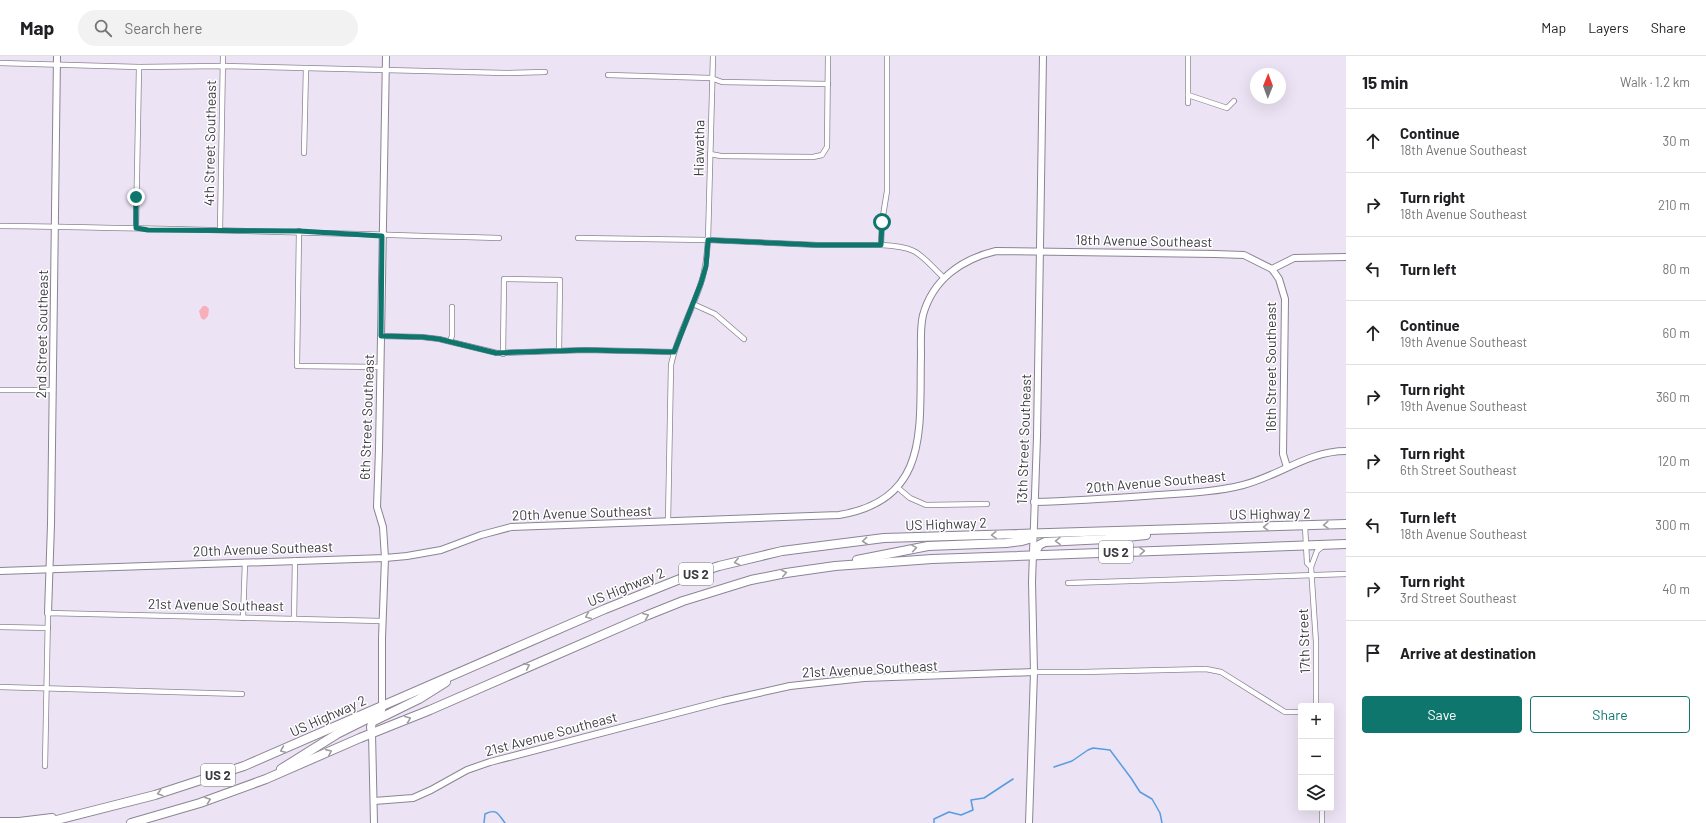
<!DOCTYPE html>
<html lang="en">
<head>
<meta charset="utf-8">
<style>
  body { margin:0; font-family:Barlow,sans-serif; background:#f2f2f2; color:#202124 }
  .controls { position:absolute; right:12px; bottom:12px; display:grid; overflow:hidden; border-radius:4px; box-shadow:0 4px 16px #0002 }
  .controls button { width:36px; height:36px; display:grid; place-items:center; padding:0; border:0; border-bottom:1px solid #e0e0e0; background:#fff; color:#202124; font:20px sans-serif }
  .compass { position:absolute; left:1250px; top:12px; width:36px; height:36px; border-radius:50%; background:#fff; box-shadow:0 4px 16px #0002; rotate:1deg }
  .stop { position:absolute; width:12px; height:12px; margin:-9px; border:3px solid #0f766e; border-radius:50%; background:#fff }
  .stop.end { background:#0f766e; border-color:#fff; box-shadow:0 1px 4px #0008 }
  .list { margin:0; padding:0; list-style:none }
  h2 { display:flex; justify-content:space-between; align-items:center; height:52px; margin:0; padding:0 16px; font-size:17px }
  h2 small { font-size:13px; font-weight:400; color:#757577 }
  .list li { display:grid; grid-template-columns:26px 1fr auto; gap:12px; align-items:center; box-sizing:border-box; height:64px; padding:0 16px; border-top:1px solid #e0e0e0 }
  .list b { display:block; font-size:15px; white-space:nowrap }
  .list p { margin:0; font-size:13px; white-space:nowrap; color:#757577 }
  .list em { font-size:13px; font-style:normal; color:#757577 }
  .actions { display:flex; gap:8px; padding:12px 16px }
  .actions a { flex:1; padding:9px 0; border:1px solid #0f766e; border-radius:4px; text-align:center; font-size:14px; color:#0f766e }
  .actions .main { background:#0f766e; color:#fff }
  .icon { flex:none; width:22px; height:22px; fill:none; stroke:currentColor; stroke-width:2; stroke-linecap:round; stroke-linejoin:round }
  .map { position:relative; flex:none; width:1346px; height:767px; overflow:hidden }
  header { display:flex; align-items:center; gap:24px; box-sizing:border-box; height:56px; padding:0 20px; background:#fff; border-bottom:1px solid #e0e0e0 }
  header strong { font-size:19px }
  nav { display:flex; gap:22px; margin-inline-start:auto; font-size:14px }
  .search { width:280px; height:36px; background:#f2f2f2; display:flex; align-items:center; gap:10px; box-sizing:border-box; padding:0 14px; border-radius:22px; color:#757577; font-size:15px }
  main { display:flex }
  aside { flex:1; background:#fff }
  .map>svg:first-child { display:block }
</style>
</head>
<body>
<header>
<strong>Map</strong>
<div class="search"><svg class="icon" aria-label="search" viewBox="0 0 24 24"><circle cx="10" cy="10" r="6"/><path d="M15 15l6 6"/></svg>Search here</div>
<nav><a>Map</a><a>Layers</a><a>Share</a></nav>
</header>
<main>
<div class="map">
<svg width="1346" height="767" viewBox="0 0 1346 767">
  <rect width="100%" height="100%" fill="#ece3f4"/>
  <path fill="#f8aebb" d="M203,250H206L209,253L208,260L204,264L201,262L199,255Z"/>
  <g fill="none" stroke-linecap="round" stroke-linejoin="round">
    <g stroke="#579ce1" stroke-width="1.5">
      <path d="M1054,711L1072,705L1088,694L1093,692L1110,694L1131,722L1140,736L1152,743L1160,757L1162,767"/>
      <path d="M484,767L485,758C497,752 498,758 505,767"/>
      <path d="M934,767V763L949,756L961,759L973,754L971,744L984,742L1013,723"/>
    </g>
    <g stroke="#8c8494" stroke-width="6">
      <g id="street">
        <path d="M0,7L139,11L222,10L506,17L545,16"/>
        <path d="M608,19L711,22L722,26L828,28"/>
        <path d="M1188,39L1227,52L1234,45"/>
        <path d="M1188,47V0"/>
        <path d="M304,97L306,12"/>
        <path d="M710,98L721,100L813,101L822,99L827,91L828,0"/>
        <path d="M0,170C167,172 333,177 499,182"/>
        <path d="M136,172L139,11"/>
        <path d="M220,174L223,0"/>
        <path d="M299,175L297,310L380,311"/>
        <path d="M578,182L708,184L818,189H881L882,166L887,135V0"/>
        <path d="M881,189C919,191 918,197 944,222"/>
        <path d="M693,248L715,258L744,283"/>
        <path d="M381,280L422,281L439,283L497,297L585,294L674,296"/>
        <path d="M450,285L452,280V251"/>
        <path d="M503,298L504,223L560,224L559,295"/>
        <path d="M0,334H53"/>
        <path d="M897,431L910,442L926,449L987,448"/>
        <path d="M668,466L671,309C677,280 692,255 701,227C706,213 707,199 708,184L713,0"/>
        <path d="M1305,470L1307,507L1311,511"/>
        <path d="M1068,527L1346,518"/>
        <path d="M243,562L245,506"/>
        <path d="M294,563L295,504"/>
        <path d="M0,571L48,572"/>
        <path d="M1034,616H1083L1206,613L1221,616L1285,656H1301"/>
        <path d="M0,631L242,638"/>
        <path d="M1316,650V586L1311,511L1317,495L1323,490"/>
        <path d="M45,710L48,557L382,565"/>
        <path d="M1322,752V767"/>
      </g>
    </g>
    <g stroke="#8c8494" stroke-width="8">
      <g id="secondary">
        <path d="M1272,213L1279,223L1285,243L1283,398L1287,411"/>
        <path d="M1034,446C1076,445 1117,442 1158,439C1187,437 1215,436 1243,429C1279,420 1308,395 1346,395"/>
        <path d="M0,515L385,502L407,500L441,494L481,479L511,471L839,459C931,444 919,371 921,299C921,286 920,272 923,259C933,223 962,203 996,195L1215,198L1244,199L1272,213L1294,202L1346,201"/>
        <path d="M48,557L51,468L57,0"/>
        <path d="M382,649V582L385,502L383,471L377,451L379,393L386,0"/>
        <path d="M372,677L374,767"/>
        <path d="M374,745L413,742L431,734L467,714L490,706L723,645L790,630L864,622L1034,616"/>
        <path d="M1029,767L1034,616L1032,526L1037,381L1043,0"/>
      </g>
    </g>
    <g stroke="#8c8494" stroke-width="10">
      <g id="highway">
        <path d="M1033,500L1039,489L1045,486L1106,483L1146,479"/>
        <path d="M857,504L928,490L1006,487L1022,485L1029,483L1033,478"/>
        <path d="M372,677L371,671L372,666L419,643L446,626"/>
        <path d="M281,713L337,678L377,658L381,654L382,650"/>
        <path d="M0,766H19L52,762"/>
        <path d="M45,767L155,739L244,710L605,553L685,521L719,510L782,495L884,482L1346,468"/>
        <path d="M131,767L200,747L266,723L360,682L430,654L648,559L683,545L751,524L786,517L835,510L932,503L1346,488"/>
      </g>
    </g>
    <use href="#street" stroke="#fff" stroke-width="4.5"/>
    <use href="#secondary" stroke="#fff" stroke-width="6"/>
    <use href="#highway" stroke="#fff" stroke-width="8"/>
  </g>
  <defs><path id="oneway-chevron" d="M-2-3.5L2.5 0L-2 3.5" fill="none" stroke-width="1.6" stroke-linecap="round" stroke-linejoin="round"/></defs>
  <g stroke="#9e9da0">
    <use href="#oneway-chevron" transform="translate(1326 469) rotate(177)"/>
    <use href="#oneway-chevron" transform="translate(1266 471) rotate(179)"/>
    <use href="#oneway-chevron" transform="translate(994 479) rotate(178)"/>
    <use href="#oneway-chevron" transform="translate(865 485) rotate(174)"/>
    <use href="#oneway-chevron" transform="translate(1058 485) rotate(178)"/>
    <use href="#oneway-chevron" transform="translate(914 492) rotate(-9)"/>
    <use href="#oneway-chevron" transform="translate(1142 495) rotate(-2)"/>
    <use href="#oneway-chevron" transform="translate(737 506) rotate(167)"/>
    <use href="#oneway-chevron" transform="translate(784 517) rotate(-11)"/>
    <use href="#oneway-chevron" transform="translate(588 560) rotate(157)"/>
    <use href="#oneway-chevron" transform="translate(646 560) rotate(-22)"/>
    <use href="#oneway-chevron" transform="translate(527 610) rotate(-24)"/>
    <use href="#oneway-chevron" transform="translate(408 663) rotate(-22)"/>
    <use href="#oneway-chevron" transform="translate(283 694) rotate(158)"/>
    <use href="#oneway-chevron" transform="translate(329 696) rotate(-24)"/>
    <use href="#oneway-chevron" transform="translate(160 737) rotate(163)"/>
    <use href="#oneway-chevron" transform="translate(208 744) rotate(-20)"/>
  </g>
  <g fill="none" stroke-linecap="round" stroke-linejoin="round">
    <path stroke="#0f766e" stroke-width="5" d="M136,141V172L148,174L299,175L382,180L381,280L422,281L439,283L496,297L585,294L674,296L701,227L706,210L708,184L818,189H881L882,166"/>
  </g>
  <g text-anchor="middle" stroke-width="3" stroke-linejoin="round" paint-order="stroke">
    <g fill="#fff" stroke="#78767b" stroke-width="1">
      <rect x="1099" y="485" width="34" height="22" rx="3"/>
      <rect x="679" y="507" width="34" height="22" rx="3"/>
      <rect x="201" y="708" width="34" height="22" rx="3"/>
    </g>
    <g font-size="13" font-weight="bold" fill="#3e3b42">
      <text x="1116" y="501">US 2</text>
      <text x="696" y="523">US 2</text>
      <text x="218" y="724">US 2</text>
    </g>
    <g font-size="14" fill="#3e3b42" stroke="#fff">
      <text transform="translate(210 87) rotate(-89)" y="5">4th Street Southeast</text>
      <text transform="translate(699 92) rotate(-89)" y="5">Hiawatha</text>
      <text transform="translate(1144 185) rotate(1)" y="5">18th Avenue Southeast</text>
      <text transform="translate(42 278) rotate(-89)" y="5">2nd Street Southeast</text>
      <text transform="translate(1271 311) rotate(-90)" y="5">16th Street Southeast</text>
      <text transform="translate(367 361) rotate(-88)" y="5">6th Street Southeast</text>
      <text transform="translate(1024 383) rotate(-88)" y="5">13th Street Southeast</text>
      <text transform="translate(1156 426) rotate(-5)" y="5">20th Avenue Southeast</text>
      <text transform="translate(582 457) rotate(-2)" y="5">20th Avenue Southeast</text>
      <text transform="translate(1270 458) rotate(-1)" y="5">US Highway 2</text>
      <text transform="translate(946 468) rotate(-2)" y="5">US Highway 2</text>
      <text transform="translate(263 493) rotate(-2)" y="5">20th Avenue Southeast</text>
      <text transform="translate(626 531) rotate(-22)" y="5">US Highway 2</text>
      <text transform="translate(216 549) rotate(1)" y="5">21st Avenue Southeast</text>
      <text transform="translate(1304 585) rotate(-92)" y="5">17th Street</text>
      <text transform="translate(870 613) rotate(-3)" y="5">21st Avenue Southeast</text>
      <text transform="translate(328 660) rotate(-24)" y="5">US Highway 2</text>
      <text transform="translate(551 678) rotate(-15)" y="5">21st Avenue Southeast</text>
    </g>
  </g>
</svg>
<div class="controls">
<button>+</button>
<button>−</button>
<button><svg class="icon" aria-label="layers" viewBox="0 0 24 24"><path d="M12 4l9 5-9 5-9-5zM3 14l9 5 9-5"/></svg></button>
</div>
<svg class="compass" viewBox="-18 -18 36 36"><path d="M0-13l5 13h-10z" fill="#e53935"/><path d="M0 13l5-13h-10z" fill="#757577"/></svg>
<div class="stop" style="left:882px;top:166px"></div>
<div class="stop end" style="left:136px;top:141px"></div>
</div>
<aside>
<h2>15 min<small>Walk · 1.2 km</small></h2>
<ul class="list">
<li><svg class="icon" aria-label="ahead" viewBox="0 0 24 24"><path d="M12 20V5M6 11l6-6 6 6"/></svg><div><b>Continue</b><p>18th Avenue Southeast</p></div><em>30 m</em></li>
<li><svg class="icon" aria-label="right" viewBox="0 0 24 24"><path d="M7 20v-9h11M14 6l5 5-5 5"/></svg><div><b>Turn right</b><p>18th Avenue Southeast</p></div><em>210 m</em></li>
<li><svg class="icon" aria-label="left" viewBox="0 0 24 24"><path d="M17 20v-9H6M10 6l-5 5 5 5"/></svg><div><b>Turn left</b></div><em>80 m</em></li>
<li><svg class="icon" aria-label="ahead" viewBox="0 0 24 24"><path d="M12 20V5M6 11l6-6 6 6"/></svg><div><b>Continue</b><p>19th Avenue Southeast</p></div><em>60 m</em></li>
<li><svg class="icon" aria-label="right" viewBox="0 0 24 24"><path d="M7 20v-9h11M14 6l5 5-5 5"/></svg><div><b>Turn right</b><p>19th Avenue Southeast</p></div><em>360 m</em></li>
<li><svg class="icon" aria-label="right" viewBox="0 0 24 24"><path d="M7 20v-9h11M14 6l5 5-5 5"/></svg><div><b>Turn right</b><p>6th Street Southeast</p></div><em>120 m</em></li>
<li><svg class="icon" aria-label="left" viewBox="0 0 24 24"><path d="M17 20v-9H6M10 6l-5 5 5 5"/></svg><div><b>Turn left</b><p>18th Avenue Southeast</p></div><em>300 m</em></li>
<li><svg class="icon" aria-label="right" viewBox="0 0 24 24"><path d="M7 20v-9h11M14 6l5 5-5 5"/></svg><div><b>Turn right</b><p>3rd Street Southeast</p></div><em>40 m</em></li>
<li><svg class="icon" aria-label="arrive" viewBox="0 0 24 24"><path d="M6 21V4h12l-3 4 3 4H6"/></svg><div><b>Arrive at destination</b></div></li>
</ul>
<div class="actions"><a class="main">Save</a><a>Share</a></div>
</aside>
</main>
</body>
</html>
